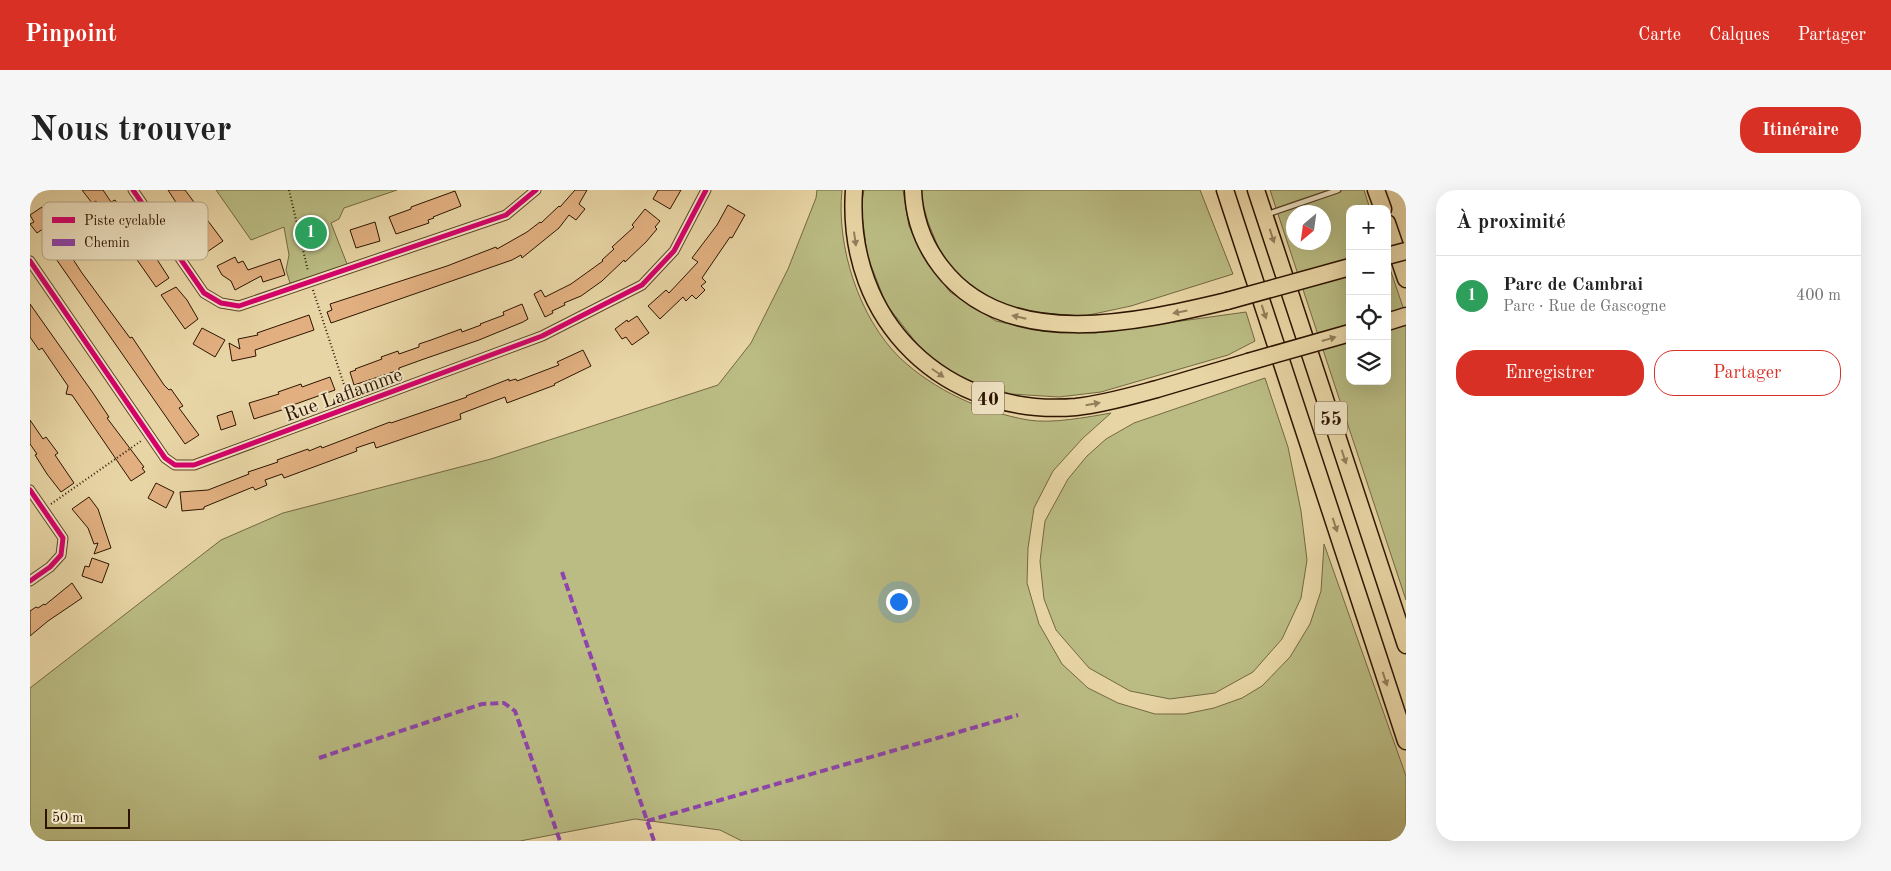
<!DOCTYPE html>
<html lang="fr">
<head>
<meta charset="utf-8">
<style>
  body { margin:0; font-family:"Old Standard TT",serif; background:#f6f6f6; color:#222 }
  .controls { position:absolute; right:15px; top:15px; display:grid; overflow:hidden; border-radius:10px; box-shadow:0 5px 20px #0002 }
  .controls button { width:45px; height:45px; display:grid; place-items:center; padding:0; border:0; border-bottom:1px solid #e0e0e0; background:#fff; color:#222; font:25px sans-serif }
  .compass { position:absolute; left:1256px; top:15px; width:45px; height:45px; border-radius:50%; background:#fff; box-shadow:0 5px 20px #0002; rotate:209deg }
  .scale { position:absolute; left:15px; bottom:12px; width:85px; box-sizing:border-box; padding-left:5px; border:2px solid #2e1400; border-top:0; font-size:14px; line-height:18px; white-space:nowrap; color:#2e1400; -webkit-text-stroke:4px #f0e4c4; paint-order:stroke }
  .you { position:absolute; left:868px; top:411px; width:18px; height:18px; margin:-12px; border:4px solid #fff; border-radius:50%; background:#1a73e8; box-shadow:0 0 0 8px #1a73e833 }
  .badge { display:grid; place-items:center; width:32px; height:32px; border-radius:50%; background:#d93025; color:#fff; font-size:16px; font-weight:700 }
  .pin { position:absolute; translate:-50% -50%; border:2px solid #fff; box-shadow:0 1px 5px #0006 }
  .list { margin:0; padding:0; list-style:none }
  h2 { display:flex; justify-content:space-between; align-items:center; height:65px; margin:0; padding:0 20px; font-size:21px }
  h2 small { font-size:16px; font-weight:400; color:#767676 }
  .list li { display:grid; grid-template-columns:32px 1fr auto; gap:15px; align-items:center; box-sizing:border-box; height:80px; padding:0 20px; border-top:1px solid #e0e0e0 }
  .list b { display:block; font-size:19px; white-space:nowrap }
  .list p { margin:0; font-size:16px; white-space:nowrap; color:#767676 }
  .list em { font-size:16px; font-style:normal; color:#767676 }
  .actions { display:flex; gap:10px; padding:15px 20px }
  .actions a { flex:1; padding:11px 0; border:1px solid #d93025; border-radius:20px; text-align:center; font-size:18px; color:#d93025 }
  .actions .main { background:#d93025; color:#fff }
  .icon { flex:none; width:28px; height:28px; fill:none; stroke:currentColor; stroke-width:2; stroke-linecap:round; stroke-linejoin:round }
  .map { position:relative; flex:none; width:1376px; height:651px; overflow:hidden; border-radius:20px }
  header { display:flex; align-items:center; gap:30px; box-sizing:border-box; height:70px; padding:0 25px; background:#d93025; color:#fff }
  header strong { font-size:24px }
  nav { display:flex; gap:28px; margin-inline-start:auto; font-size:18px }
  .intro { display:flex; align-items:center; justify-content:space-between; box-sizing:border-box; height:120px; padding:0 30px }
  h1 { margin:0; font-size:35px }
  .button { padding:12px 22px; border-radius:20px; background:#d93025; color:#fff; font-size:18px; font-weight:700 }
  main { display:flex; gap:30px; padding:0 30px }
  aside { flex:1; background:#fff; border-radius:20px; box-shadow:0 5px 20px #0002 }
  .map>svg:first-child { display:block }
</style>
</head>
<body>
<header>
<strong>Pinpoint</strong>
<nav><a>Carte</a><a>Calques</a><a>Partager</a></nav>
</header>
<div class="intro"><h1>Nous trouver</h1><a class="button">Itinéraire</a></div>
<main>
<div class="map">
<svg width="1376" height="651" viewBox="0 0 1376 651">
  <rect width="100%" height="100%" fill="#e8d5a5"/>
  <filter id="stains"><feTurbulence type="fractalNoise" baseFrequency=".004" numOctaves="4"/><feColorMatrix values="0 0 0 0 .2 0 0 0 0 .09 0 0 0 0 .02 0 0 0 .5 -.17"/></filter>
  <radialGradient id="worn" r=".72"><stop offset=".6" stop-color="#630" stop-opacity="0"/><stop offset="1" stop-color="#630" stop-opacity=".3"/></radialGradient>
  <g fill="#babc83" stroke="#746842" fill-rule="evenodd">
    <path d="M186,0H367L314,18L309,29L301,33L319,79L270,94L260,93L256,80L259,65L254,37L221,50Z"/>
    <path d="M787,0H812C806,56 829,128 870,168C904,200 952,222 998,230C1022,234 1058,227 1081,223L1052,249L1023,281L1004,318L998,358L997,393L1009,434L1032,474L1058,498L1088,513L1125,524H1155L1184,518L1212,508L1232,496L1260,467L1280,434L1291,401L1294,354L1376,586V651H712L690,640L605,629L490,651H0V498L191,350L253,323L461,269L688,195L721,153L758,79L786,8Z"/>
    <path d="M834,0H873L879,36L893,66L920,102L966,131L1012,141L1065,143L1216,122L1225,151L1198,165L1071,202L1029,207L981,204L933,189L895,164L856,114L837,65L831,16Z"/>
    <path d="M889,0H1170L1203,84L1101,116L1054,126L996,122L950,106L913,69L898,32Z"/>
    <path d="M1240,0H1334L1340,19H1320V191H1357V70L1376,126V410ZM1264,22H1294V52H1264Z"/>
    <path d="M1235,188L1258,257L1271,321L1277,370L1271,408L1252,449L1223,482L1185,503L1140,509L1100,501L1059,478L1026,440L1014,409L1010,371L1015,331L1038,289L1057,266L1076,249L1104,233Z"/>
  </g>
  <g fill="#e2b080" stroke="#2e1400">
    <path d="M52,0H73L81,12L85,10L110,43L139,88L126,97L66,11L62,13Z"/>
    <path d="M138,0H155L193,51L177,62L172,54L174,53L162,35L160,37L145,16L147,14Z"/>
    <path d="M545,0H557L549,14L555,19L546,30L539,25L529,38L492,68L491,65L482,70L301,133L297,122L302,120L300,114L417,76L466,57L467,59L497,42L510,32L511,33L529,16L530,17Z"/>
    <path d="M628,0H651L640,19L623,9Z"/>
    <path d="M425,1L431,16L403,27L404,28L398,30L399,33L366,44L359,27L381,19V17Z"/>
    <path d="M698,15L715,25L702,48L700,47L672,88L676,92L671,96L675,100L666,109L662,105L656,111L653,107L630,129L618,116L636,100L639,103L668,72L662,68L687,35Z"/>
    <path d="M12,17L23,32L7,43L0,34L4,32L0,25Z"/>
    <path d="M615,19L630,31L625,37L627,39L616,52L595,72L594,70L572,91L551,106L534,113L535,115L522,121L523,123L515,127L504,104L511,100L515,107L541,94L573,71L572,70L584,59L582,57L604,37L602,35Z"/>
    <path d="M345,32L350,51L326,58L320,40Z"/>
    <path d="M29,48L52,83L100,148L102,147L134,195L139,200L141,199L153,216L149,218L169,245L155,254L17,56Z"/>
    <path d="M205,67L208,73L213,71L218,80L250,69L255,85L233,92L231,86L205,100L201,91L192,85L187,76Z"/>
    <path d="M146,97L157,110L168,129L155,139L131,105Z"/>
    <path d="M0,114L63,203L79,227L77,228L114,277L112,278L115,282L101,291L42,205L36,204L38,196L12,158L9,160L0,147Z"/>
    <path d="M492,114L498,129L493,132L449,150L394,169L369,178V180L324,195L320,182L326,180L325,179L352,169L351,167L368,161L369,164L389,157V154L401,150L431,139L432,142L451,135L450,134L474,125L473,122Z"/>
    <path d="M279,125L284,140L225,160L226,166L202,171L199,153L210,159L208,149L228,145L227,143Z"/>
    <path d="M607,126L619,143L602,155L596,147L592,149L585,139L597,130L598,132Z"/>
    <path d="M172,138L195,150L185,167L163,154Z"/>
    <path d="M553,160L561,176L524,194L525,195L477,213L475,207L430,224L431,229L346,258L344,252L326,258L327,261L254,288L252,284L235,290L237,295L225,300L223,297L174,317V319L152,321L150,302L178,300L219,284L218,282L248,272L247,270L278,259L279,261L291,256L292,258L360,232L361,233L437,207L436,206L479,189V191L486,189L487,191L529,175L527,172Z"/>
    <path d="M300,187L305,200L260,216L261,217L224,229L219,213L249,204L248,202L271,194L272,197Z"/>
    <path d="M202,221L206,235L191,240L187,226Z"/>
    <path d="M0,230L13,249L16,247L28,263L25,265L44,293L31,302L17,284L5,265L7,264L0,254Z"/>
    <path d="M126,293L144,302L136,318L118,308Z"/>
    <path d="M59,307L68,319L81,358L64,364L68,353L64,354L58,338L42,319Z"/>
    <path d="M62,368L79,374L72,393L52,386L55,376L59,377Z"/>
    <path d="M42,393L52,408L18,431L0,446V421L6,417L8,418L14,414L15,415Z"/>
  </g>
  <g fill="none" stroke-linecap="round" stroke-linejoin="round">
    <g stroke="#5c4429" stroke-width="7">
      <path id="lane" d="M1238,24L1308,0"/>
    </g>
    <g stroke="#5c4429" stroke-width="11">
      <g id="street">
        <path d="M103,0L174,103L191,113L209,116L476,25L506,0"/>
        <path d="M0,71L135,268L145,275H164L512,146L612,95L644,61L676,0"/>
        <path d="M0,300L33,348L31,365L20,377L0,391"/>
      </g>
    </g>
    <g stroke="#2e1400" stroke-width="19">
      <g id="highway">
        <path d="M824,0C815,131 915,228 1046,217C1074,214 1101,206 1127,199C1158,190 1188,181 1218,172"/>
        <path d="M883,0C884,28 894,55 911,77C976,163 1109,132 1197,111"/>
        <path d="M1195,0L1376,551"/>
        <path d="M1226,0L1376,455"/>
        <path d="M1346,0L1353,19"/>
        <path d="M1357,33L1376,89"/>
        <path d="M1357,132L1376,126"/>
      </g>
    </g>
    <g stroke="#2e1400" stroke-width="2" stroke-dasharray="1 2.5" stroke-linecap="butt">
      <path d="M259,0L278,81"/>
      <path d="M283,100L318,207"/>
      <path d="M21,314L111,251"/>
    </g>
    <use href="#lane" stroke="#f0e4c4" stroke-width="4.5"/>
    <use href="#street" stroke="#f0e4c4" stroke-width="9"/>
    <use href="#highway" stroke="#e8d5a5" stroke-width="16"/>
    <g stroke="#2e1400" stroke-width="19" stroke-linecap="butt">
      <g id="highway-bridge">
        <path d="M1357,66L1376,61"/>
        <path d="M1197,111L1320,77"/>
        <path d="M1218,172L1320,143"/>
      </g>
    </g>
    <use href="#highway-bridge" stroke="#e8d5a5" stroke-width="16"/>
    <g stroke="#8e44ad" stroke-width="4" stroke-dasharray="8 4" stroke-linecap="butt">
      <path d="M532,382L624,651"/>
      <path d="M289,568L452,514L474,513L485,521L530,651"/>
      <path d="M617,631L988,525"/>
    </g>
    <g stroke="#f0e4c4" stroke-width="8">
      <g id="cycleway">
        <path d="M103,0L174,103L191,113L209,116L476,25L506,0"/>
        <path d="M0,71L135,268L145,275H164L512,146L612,95L644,61L676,0"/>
        <path d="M0,300L33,348L31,365L20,377L0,391"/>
      </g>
    </g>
    <use href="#cycleway" stroke="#d6006c" stroke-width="5"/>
  </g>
  <defs><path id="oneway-solid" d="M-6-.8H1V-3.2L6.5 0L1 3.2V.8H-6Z" transform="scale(1.25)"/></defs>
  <g fill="#947e5b">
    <use href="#oneway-solid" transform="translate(1242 46) rotate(72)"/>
    <use href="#oneway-solid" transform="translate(825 49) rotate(82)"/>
    <use href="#oneway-solid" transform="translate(1150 122) rotate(169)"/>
    <use href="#oneway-solid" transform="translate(1234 122) rotate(72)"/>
    <use href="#oneway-solid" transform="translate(989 127) rotate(-167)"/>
    <use href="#oneway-solid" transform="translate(1299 149) rotate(-16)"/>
    <use href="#oneway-solid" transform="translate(908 183) rotate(35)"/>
    <use href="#oneway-solid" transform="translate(1063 214) rotate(-10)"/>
    <use href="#oneway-solid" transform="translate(1314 267) rotate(72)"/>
    <use href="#oneway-solid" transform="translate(1305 335) rotate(72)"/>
    <use href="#oneway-solid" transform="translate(1355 489) rotate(72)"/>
  </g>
  <g text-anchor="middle" stroke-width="4" stroke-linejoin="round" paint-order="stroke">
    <g fill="#f0e4c4" stroke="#68523b" stroke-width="1">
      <rect x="942" y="191.5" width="32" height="33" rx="4"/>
      <rect x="1285" y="211.5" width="32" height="33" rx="4"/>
    </g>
    <g font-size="19" font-weight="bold" fill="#2e1400">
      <text x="958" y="215">40</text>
      <text x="1301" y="235">55</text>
    </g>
    <g font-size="20" fill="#2e1400" stroke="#f0e4c4">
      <text transform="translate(313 204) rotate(-20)" y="7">Rue Laflamme</text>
    </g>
  </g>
  <rect x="12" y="12" width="166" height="58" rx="8" fill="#f0e4c4" stroke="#b6a689" stroke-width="1"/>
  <rect x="22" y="27" width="23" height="6" fill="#d6006c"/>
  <rect x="22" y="49" width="23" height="7" fill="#8e44ad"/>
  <g font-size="14" fill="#2e1400">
    <text x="54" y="35">Piste cyclable</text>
    <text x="54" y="57">Chemin</text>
  </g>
  <rect width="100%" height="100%" filter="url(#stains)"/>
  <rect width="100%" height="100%" fill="url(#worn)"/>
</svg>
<div class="controls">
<button>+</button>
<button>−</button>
<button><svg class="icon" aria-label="locate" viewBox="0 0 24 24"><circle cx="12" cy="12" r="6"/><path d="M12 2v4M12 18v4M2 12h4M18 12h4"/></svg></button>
<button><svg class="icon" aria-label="layers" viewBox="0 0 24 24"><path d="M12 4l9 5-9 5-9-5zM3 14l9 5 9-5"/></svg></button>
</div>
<svg class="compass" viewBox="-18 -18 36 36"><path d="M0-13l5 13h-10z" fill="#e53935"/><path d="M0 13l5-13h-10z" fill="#767676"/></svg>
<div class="scale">50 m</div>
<div class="you"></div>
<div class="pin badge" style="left:281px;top:43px;background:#2e9e5b">1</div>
</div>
<aside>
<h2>À proximité<small></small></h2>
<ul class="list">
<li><span class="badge" style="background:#2e9e5b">1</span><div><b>Parc de Cambrai</b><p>Parc · Rue de Gascogne</p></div><em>400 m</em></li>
</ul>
<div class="actions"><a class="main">Enregistrer</a><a>Partager</a></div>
</aside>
</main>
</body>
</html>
